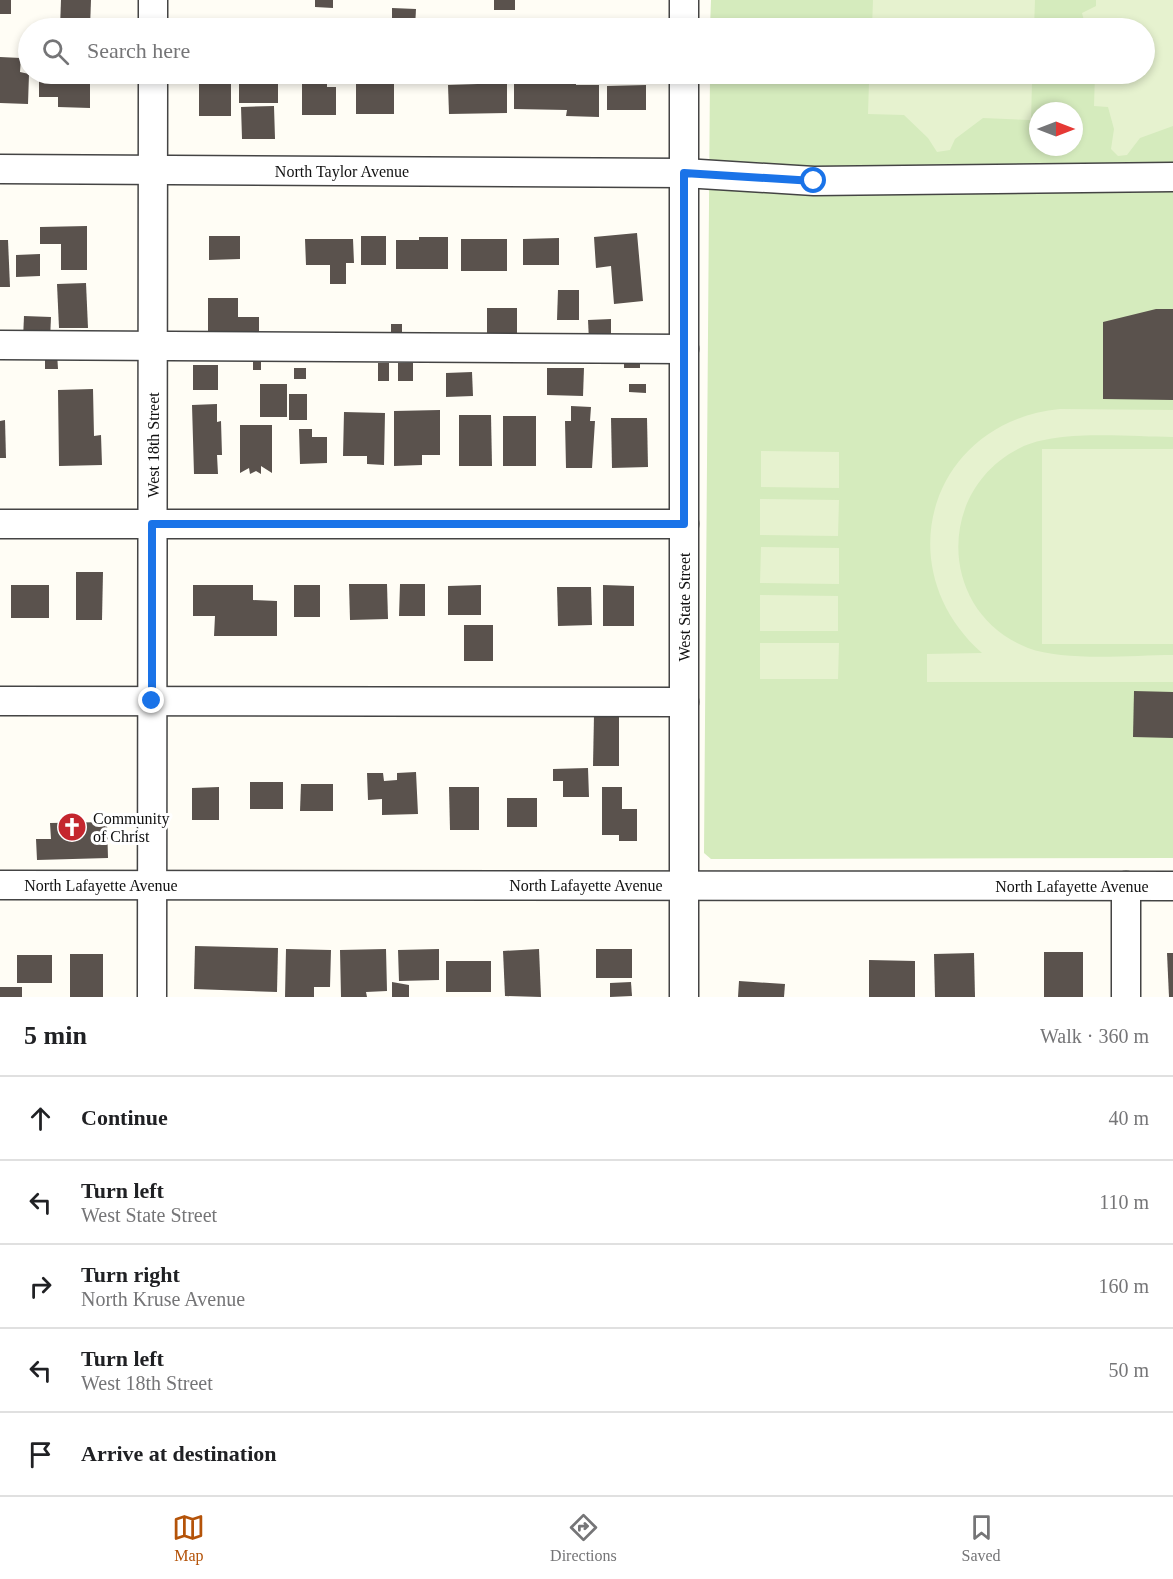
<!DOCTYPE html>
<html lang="en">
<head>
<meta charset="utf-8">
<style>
  body { margin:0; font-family:Georgia,serif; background:#f2f2f2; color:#202124 }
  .compass { position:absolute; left:1029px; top:102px; width:54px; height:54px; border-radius:50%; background:#fff; box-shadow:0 3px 9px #0003; rotate:90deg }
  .stop { position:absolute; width:18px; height:18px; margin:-14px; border:4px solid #1a73e8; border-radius:50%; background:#fff }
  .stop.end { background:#1a73e8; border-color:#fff; box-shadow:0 2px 6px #0008 }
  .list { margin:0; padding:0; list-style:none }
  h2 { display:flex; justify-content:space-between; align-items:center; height:78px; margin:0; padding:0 24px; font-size:26px }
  h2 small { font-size:20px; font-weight:400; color:#757577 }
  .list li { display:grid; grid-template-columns:39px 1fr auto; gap:18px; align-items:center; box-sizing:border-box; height:84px; padding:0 24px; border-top:2px solid #e0e0e0 }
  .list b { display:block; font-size:22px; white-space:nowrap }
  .list p { margin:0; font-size:20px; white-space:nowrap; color:#757577 }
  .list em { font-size:20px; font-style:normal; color:#757577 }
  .icon { flex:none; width:33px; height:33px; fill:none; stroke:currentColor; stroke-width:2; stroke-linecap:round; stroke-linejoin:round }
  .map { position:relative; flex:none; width:1173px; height:997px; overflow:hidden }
  .search { position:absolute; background:#fff; box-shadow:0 3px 9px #0003; left:18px; right:18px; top:18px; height:66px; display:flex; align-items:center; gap:15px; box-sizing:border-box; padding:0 21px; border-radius:33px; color:#757577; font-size:22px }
  .sheet { height:498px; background:#fff }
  nav { display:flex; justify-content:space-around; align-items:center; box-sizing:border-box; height:84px; border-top:2px solid #e0e0e0; background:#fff; font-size:16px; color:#757577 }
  nav a { display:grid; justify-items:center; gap:3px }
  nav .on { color:#b45309 }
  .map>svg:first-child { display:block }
</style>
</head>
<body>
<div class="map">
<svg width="1173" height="997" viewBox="0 0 1173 997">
  <rect width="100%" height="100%" fill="#fffdf5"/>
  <path fill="#d5ebbd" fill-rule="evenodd" d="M711,0H1173V858L711,859L704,853L710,74H1144V28H710ZM1038,111H1074V147H1038Z"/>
  <g fill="#e6f2cf">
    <path d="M873,0H1035L1034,28H872Z"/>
    <path d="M1096,0H1173V126L1140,138L1127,155L1118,156L1111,149L1114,129L1108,107L1094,106L1095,74H1144V28H1086L1082,13L1096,6Z"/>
    <path d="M861,74H1043L1032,82L1031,120L983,118L955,139L950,150L937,152L928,138L904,115L868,114L869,82Z"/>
    <path d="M1060,409L1173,410V437C1131,437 1057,429 1020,448C935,490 938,613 1028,648C1066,662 1132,655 1173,655V682H927V654L982,653C886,568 930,422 1060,409Z"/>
    <rect x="1042" y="449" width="131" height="195"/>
    <path d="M761,451L839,452V488L761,487Z"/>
    <path d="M760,499L839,500L838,536L760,535Z"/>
    <path d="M761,547L839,548V584L760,583Z"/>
    <path d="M760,595L838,596V631H760Z"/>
    <path d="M760,643H839L838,679H760Z"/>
  </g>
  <g fill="#5a524d">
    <rect x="0" y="0" width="11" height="14"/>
    <path d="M61,0H91L90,28H60Z"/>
    <path d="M315,0H333V8L315,7Z"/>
    <rect x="494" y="0" width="21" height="10"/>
    <path d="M392,8L416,9L415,28H392Z"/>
    <path d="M0,57L21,58L20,72L29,74L28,104L0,103Z"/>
    <path d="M39,74H90V108L58,107V97H39Z"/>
    <rect x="199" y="74" width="32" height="42"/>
    <path d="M239,74H270V83L278,84V103H239Z"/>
    <path d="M302,74H327V87H336V115H302Z"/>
    <rect x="356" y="74" width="38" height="40"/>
    <path d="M514,74H576V85H599V117L566,116L567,110L514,109Z"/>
    <path d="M507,83V113L449,114L448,85Z"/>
    <path d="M646,85V110H607V86Z"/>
    <path d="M274,106L275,139H242L241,107Z"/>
    <path d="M87,226V270H61V244H40V227Z"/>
    <path d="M637,233L643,301L614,304L611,266L596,268L594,237Z"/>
    <path d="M209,236H240V259L209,260Z"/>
    <rect x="361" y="236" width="25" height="29"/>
    <path d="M419,237H448V269H396V240H419Z"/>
    <path d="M559,238V265H523V239Z"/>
    <path d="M305,239H353L354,263H346V284H330V265H306Z"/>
    <rect x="461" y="239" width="46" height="32"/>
    <path d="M0,240H8L10,287H0Z"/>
    <path d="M40,254V276L16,277V255Z"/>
    <path d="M86,283L88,328H59L57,284Z"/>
    <path d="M558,290H579V320H557Z"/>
    <path d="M208,298H238V317H259V341H208Z"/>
    <path d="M487,308H517V343L487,344Z"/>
    <path d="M1156,309H1173V400L1103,399V322Z"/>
    <path d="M24,316L51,317L50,340L23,339Z"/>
    <path d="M611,319V341H589L588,320Z"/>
    <rect x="391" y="324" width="11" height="16"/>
    <path d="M45,353H57L58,369H45Z"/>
    <rect x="624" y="356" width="16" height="12"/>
    <rect x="253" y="360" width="8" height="10"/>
    <rect x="378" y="363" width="11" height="18"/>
    <rect x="398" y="363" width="15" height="18"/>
    <rect x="193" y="365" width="25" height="25"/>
    <rect x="294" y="368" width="12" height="11"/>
    <path d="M547,368H584L583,396L547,395Z"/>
    <path d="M472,372L473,396L446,397V373Z"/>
    <rect x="260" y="384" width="27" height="33"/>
    <path d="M629,384H646V393L629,392Z"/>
    <path d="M93,389L94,436L101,435L102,465L59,466L58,390Z"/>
    <rect x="289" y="394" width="18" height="26"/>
    <path d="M217,404V422L221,421L222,455H217L218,474H194L192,405Z"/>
    <path d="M571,406L591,407L590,421H595L592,468H566L565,421H571Z"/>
    <path d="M440,410V455H422V465L394,466V411Z"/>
    <path d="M344,412L385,413L384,465L367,464V456H343Z"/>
    <path d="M459,415H491L492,466H459Z"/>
    <rect x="503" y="416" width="33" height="50"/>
    <path d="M611,418H647L648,467L612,468Z"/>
    <path d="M5,420L6,458H0V421Z"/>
    <path d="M240,425H272V473L261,466V474L256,471L250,474L249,468L240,473Z"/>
    <path d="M299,429H312V437H327V463L300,464Z"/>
    <path d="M76,572H103L102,620H76Z"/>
    <path d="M349,584H387L388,619L350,620Z"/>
    <path d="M400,584H425V616H399Z"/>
    <rect x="11" y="585" width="38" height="33"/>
    <path d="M193,585H253V600L277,601V636H214L215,616H193Z"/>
    <rect x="294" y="585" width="26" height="32"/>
    <path d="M481,585V615H448V586Z"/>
    <path d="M603,585L634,586V626H603Z"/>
    <path d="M557,587H591L592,625L558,626Z"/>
    <rect x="464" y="625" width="29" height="36"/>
    <path d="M1134,691L1173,692V738L1133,737Z"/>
    <path d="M594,715H619V766H593Z"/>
    <path d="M588,768L589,797H563V781H553V769Z"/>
    <path d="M416,772L418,814L382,815V799L368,800L367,773H383L384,781L397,780V773Z"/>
    <rect x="250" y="782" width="33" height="27"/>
    <path d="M301,784H333V811H300Z"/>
    <path d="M219,787V820H192V788Z"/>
    <path d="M449,787H479V830H450Z"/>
    <path d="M602,787H622V809H637V841H619V835H602Z"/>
    <rect x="507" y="798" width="30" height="29"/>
    <path d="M107,822L108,858L37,860L36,839H51L50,823Z"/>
    <path d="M195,946L278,948L277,992L194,989Z"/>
    <path d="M286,949L331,950L330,987H314V997H285Z"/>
    <path d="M386,949L387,991L366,992L367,997H341L340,950Z"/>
    <path d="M439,949V980L399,981L398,950Z"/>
    <path d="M539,949L541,997L505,996L503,951Z"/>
    <rect x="596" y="949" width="36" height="29"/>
    <rect x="1044" y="952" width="39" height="45"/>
    <path d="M974,953L975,997H935L934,954Z"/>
    <path d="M1167,953H1173V997H1169Z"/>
    <rect x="70" y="954" width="33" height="43"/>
    <rect x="17" y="955" width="35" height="28"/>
    <path d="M869,960L915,961V997H869Z"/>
    <rect x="446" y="961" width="45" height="31"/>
    <path d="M739,981L785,984L784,997H738Z"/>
    <path d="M392,982L409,985V997H392Z"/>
    <path d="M631,982L632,996L610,997V983Z"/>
    <rect x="0" y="987" width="22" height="10"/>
  </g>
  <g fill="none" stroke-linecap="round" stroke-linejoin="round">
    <g stroke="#444" stroke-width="31">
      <g id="minor">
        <path d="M684,0V28"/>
        <path d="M153,28V0"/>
        <path d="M684,74V997"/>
        <path d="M0,169L684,173L814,181L1173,177"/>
        <path d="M0,345L684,349"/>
        <path d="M0,524H684"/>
        <path d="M0,701L684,702"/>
        <path d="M0,885L1173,886"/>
        <path d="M1126,886V997"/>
        <path d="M152,997L153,74"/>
      </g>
    </g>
    <use href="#minor" stroke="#fff" stroke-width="28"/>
  </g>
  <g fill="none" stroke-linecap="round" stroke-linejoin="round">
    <path stroke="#1a73e8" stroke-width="8" d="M152,701V524H684V173L814,181"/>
  </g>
  <defs>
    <g id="church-disc" transform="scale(1.5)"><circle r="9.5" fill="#c4262e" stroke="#fff"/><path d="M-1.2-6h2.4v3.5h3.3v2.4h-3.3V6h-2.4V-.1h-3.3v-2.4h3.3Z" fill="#fff"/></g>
  </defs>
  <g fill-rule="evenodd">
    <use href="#church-disc" x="72" y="827"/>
  </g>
  <g text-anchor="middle" stroke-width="6" stroke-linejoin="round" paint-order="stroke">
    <g font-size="16" fill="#111" stroke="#fff">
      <text x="342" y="177">North Taylor Avenue</text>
      <text transform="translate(153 445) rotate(-90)" y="6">West 18th Street</text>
      <text transform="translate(684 607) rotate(-90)" y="6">West State Street</text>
      <text x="101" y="891">North Lafayette Avenue</text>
      <text x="586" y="891">North Lafayette Avenue</text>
      <text x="1072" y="892">North Lafayette Avenue</text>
    </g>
    <g font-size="16" fill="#111" stroke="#fff" text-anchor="start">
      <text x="93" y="824">Community<tspan x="93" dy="18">of Christ</tspan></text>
    </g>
  </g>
</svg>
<svg class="compass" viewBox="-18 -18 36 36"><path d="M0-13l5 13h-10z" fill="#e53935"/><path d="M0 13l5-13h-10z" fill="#757577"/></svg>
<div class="stop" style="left:814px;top:181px"></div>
<div class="stop end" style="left:152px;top:701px"></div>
<div class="search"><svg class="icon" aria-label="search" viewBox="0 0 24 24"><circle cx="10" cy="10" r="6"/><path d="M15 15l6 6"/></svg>Search here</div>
</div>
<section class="sheet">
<h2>5 min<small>Walk · 360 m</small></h2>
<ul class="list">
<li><svg class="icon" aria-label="ahead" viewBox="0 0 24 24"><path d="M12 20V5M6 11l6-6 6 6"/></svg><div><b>Continue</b></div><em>40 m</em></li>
<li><svg class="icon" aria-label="left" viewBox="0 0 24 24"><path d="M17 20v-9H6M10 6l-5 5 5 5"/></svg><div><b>Turn left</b><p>West State Street</p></div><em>110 m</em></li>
<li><svg class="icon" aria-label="right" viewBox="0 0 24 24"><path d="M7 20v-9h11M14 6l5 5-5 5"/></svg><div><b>Turn right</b><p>North Kruse Avenue</p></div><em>160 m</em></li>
<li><svg class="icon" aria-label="left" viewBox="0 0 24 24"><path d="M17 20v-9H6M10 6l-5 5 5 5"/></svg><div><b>Turn left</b><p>West 18th Street</p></div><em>50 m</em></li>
<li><svg class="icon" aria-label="arrive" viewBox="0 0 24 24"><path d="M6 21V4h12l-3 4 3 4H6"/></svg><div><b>Arrive at destination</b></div></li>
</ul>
</section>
<nav>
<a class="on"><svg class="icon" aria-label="map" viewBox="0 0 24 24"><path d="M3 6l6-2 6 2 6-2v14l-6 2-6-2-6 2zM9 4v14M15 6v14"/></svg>Map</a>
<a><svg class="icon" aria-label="directions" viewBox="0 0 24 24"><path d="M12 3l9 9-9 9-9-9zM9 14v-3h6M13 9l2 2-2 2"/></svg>Directions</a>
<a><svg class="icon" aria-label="saved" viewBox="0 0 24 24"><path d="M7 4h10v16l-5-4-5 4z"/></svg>Saved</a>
</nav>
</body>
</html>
